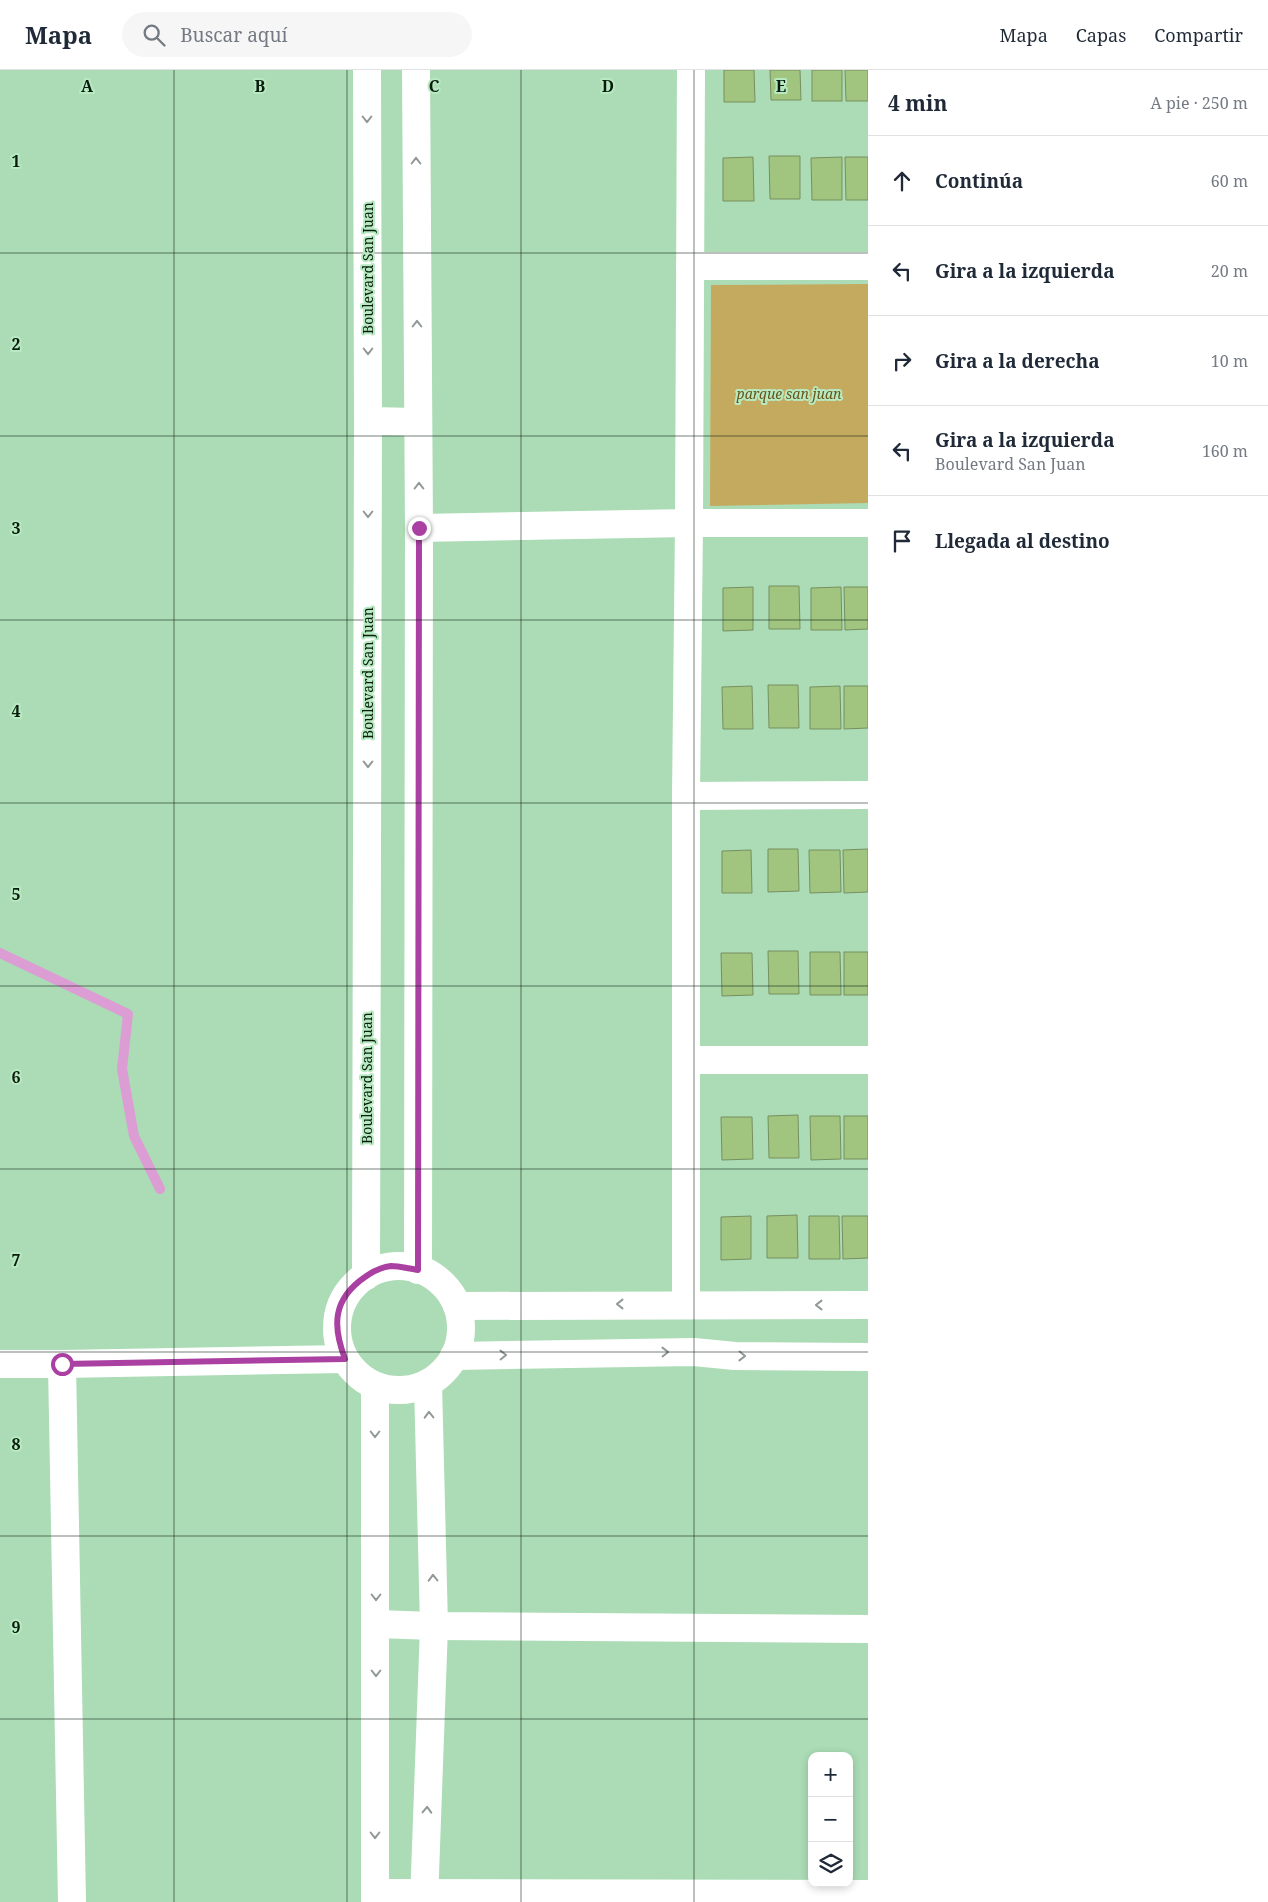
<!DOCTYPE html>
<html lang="es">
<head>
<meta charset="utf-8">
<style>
  body { margin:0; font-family:"Noto Serif",serif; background:#f6f6f7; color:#1f2937 }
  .controls { position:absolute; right:15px; bottom:15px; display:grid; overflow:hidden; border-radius:10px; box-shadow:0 2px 8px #0003 }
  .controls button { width:45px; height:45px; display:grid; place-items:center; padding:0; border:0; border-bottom:1px solid #e0e1e3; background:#fff; color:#1f2937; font:25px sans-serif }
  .stop { position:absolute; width:15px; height:15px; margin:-11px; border:4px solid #aa40a2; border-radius:50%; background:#fff }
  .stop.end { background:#aa40a2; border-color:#fff; box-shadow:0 1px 5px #0008 }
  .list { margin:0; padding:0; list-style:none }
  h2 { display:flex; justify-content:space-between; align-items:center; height:65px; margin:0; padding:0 20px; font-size:21px }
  h2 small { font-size:16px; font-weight:400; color:#747a83 }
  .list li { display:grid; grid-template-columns:32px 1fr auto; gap:15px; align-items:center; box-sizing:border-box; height:90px; padding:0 20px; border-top:1px solid #e0e1e3 }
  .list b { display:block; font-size:19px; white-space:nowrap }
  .list p { margin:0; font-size:16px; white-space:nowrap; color:#747a83 }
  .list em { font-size:16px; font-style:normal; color:#747a83 }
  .icon { flex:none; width:28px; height:28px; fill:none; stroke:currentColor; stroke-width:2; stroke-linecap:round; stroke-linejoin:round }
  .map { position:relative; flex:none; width:868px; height:1832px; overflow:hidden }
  header { display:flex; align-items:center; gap:30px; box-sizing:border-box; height:70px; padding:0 25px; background:#fff; border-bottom:1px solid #e0e1e3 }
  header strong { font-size:24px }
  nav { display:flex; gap:28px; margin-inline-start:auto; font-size:18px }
  .search { width:350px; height:45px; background:#f6f6f7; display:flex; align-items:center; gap:12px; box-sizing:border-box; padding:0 18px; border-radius:28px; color:#747a83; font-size:19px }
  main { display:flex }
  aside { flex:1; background:#fff }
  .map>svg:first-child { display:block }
</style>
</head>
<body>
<header>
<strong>Mapa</strong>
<div class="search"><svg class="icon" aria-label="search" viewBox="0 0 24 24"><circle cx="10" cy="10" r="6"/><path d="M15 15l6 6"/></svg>Buscar aquí</div>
<nav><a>Mapa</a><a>Capas</a><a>Compartir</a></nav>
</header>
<main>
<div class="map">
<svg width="868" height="1832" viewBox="0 0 868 1832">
  <rect width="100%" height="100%" fill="#abdcb5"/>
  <path fill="#c4aa5e" d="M868,214V433L710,436L711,215Z"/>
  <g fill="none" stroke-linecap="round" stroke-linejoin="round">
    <path stroke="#db9dd4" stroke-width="10" d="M0,883L128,944L122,999L134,1066L160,1119"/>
  </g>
  <g fill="#a1c57f" stroke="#768f60">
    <path d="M724,0H754L755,32H724Z"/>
    <path d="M770,0H800L801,30H771Z"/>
    <rect x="812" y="0" width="30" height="31"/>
    <path d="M845,0H868V31H846Z"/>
    <path d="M769,86H800V129H770Z"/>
    <path d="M753,87L754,131H723V88Z"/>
    <path d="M842,87V130H812L811,88Z"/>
    <path d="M845,87H868V130H846Z"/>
    <path d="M769,516H799L800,559H769Z"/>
    <path d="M753,517V560L723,561V518Z"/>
    <path d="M841,517L842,560H811V518Z"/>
    <path d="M844,517H868V559L845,560Z"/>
    <path d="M768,615H798L799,658H769Z"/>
    <path d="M752,616L753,659H723L722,617Z"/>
    <path d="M840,616L841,659H810V617Z"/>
    <path d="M844,616H868V658L844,659Z"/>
    <path d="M768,779H798L799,821L768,822Z"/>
    <path d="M868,779V822L844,823L843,780Z"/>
    <path d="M751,780L752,823H722V781Z"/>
    <path d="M809,780H840L841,822L810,823Z"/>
    <path d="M768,881H798L799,924H769Z"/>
    <path d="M810,882H840L841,925H810Z"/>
    <rect x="844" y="882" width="24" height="43"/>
    <path d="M721,883H752L753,925L722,926Z"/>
    <path d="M798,1045L799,1088H769L768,1046Z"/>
    <path d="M810,1046H840L841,1089L811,1090Z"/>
    <rect x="844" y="1046" width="24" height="43"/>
    <path d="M721,1047H752L753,1089L722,1090Z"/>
    <path d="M797,1145L798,1188H767V1146Z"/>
    <path d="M751,1146V1189L721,1190V1147Z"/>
    <path d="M809,1146H839L840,1189H809Z"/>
    <path d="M842,1146H868V1188L843,1189Z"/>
  </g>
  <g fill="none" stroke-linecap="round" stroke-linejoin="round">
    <g stroke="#fff" stroke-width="28">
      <path d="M416,0L419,458L418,1200"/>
      <path d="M690,196H868"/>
      <path d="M368,351L418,352"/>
      <path d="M419,458L689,453H868"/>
      <path d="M686,726L868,725"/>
      <path d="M687,990H868"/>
      <circle cx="399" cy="1258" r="62"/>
      <path d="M366,1206L368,351L367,0"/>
      <path d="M686,1234V726L689,453L691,0"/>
      <path d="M457,1236L868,1235"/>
      <path d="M454,1286L694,1282L735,1286L868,1287"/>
      <path d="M0,1294H62L345,1289"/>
      <path d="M62,1294L72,1832"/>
      <path d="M376,1554L434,1556L868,1559"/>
      <path d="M375,1823L868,1824"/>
      <path d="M375,1832V1316"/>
      <path d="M424,1832L434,1556L428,1313"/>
    </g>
  </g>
  <defs><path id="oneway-chevron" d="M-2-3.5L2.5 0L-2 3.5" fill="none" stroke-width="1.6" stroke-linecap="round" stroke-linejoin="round" transform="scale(1.25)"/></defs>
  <g stroke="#909993">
    <use href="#oneway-chevron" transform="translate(367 49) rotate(90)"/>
    <use href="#oneway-chevron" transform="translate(416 91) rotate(-90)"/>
    <use href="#oneway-chevron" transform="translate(417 254) rotate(-90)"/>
    <use href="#oneway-chevron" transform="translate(368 281) rotate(90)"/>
    <use href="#oneway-chevron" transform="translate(419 416) rotate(-90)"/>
    <use href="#oneway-chevron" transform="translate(368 444) rotate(90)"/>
    <use href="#oneway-chevron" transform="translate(368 694) rotate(90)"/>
    <use href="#oneway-chevron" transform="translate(620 1234) rotate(180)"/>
    <use href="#oneway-chevron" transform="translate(819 1235) rotate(-180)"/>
    <use href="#oneway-chevron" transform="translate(665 1282) rotate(-1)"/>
    <use href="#oneway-chevron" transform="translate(503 1285) rotate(-1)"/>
    <use href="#oneway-chevron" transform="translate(742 1286) rotate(1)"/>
    <use href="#oneway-chevron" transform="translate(429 1345) rotate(-91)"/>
    <use href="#oneway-chevron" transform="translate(375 1364) rotate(90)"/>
    <use href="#oneway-chevron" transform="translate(433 1508) rotate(-91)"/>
    <use href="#oneway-chevron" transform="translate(376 1527) rotate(90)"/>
    <use href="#oneway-chevron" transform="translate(376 1603) rotate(90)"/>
    <use href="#oneway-chevron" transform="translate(427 1740) rotate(-88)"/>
    <use href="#oneway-chevron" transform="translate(375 1765) rotate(90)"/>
  </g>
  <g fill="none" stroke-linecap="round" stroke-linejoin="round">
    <path stroke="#aa40a2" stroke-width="6" d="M62,1294L345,1289C332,1255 333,1229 365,1207C372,1202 382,1197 391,1196C399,1196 410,1199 418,1200L419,458"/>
  </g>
  <path fill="none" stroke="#091c0e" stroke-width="1" stroke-opacity="0.55" d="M174,0V1832M347,0V1832M521,0V1832M694,0V1832M0,183H868M0,366H868M0,550H868M0,733H868M0,916H868M0,1099H868M0,1282H868M0,1466H868M0,1649H868"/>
  <g text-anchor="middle" stroke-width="4" stroke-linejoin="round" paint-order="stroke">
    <g font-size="14" fill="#091c0e" stroke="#b8eac2">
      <text transform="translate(368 198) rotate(-90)" y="5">Boulevard San Juan</text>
      <text transform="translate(368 603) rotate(-90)" y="5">Boulevard San Juan</text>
      <text transform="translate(367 1008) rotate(-90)" y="5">Boulevard San Juan</text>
    </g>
    <g font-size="14" font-style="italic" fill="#68551a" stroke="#b8eac2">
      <text x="789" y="329">parque san juan</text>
    </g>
  </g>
  <g font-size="16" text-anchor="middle" font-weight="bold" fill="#091c0e" stroke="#b8eac2" stroke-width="4" stroke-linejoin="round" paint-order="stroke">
    <text x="87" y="22">A</text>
    <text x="260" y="22">B</text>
    <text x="434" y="22">C</text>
    <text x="608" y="22">D</text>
    <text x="781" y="22">E</text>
    <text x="16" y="97">1</text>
    <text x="16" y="280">2</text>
    <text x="16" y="464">3</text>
    <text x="16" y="647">4</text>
    <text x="16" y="830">5</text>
    <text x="16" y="1013">6</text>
    <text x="16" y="1196">7</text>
    <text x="16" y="1380">8</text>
    <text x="16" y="1563">9</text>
  </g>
</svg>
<div class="controls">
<button>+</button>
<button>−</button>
<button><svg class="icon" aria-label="layers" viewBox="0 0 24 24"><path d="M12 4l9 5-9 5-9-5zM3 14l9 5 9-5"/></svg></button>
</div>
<div class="stop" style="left:62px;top:1294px"></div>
<div class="stop end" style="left:419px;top:458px"></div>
</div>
<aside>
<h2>4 min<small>A pie · 250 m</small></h2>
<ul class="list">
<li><svg class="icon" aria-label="ahead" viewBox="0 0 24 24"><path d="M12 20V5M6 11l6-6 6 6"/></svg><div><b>Continúa</b></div><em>60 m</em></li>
<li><svg class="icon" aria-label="left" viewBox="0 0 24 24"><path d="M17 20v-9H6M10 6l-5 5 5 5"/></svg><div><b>Gira a la izquierda</b></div><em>20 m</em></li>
<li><svg class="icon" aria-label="right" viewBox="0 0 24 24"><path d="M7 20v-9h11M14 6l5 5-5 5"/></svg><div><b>Gira a la derecha</b></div><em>10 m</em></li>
<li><svg class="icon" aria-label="left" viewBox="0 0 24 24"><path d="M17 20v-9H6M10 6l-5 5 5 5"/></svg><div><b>Gira a la izquierda</b><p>Boulevard San Juan</p></div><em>160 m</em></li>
<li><svg class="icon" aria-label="arrive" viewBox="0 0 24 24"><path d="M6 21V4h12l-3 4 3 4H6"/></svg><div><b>Llegada al destino</b></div></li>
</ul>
</aside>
</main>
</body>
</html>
